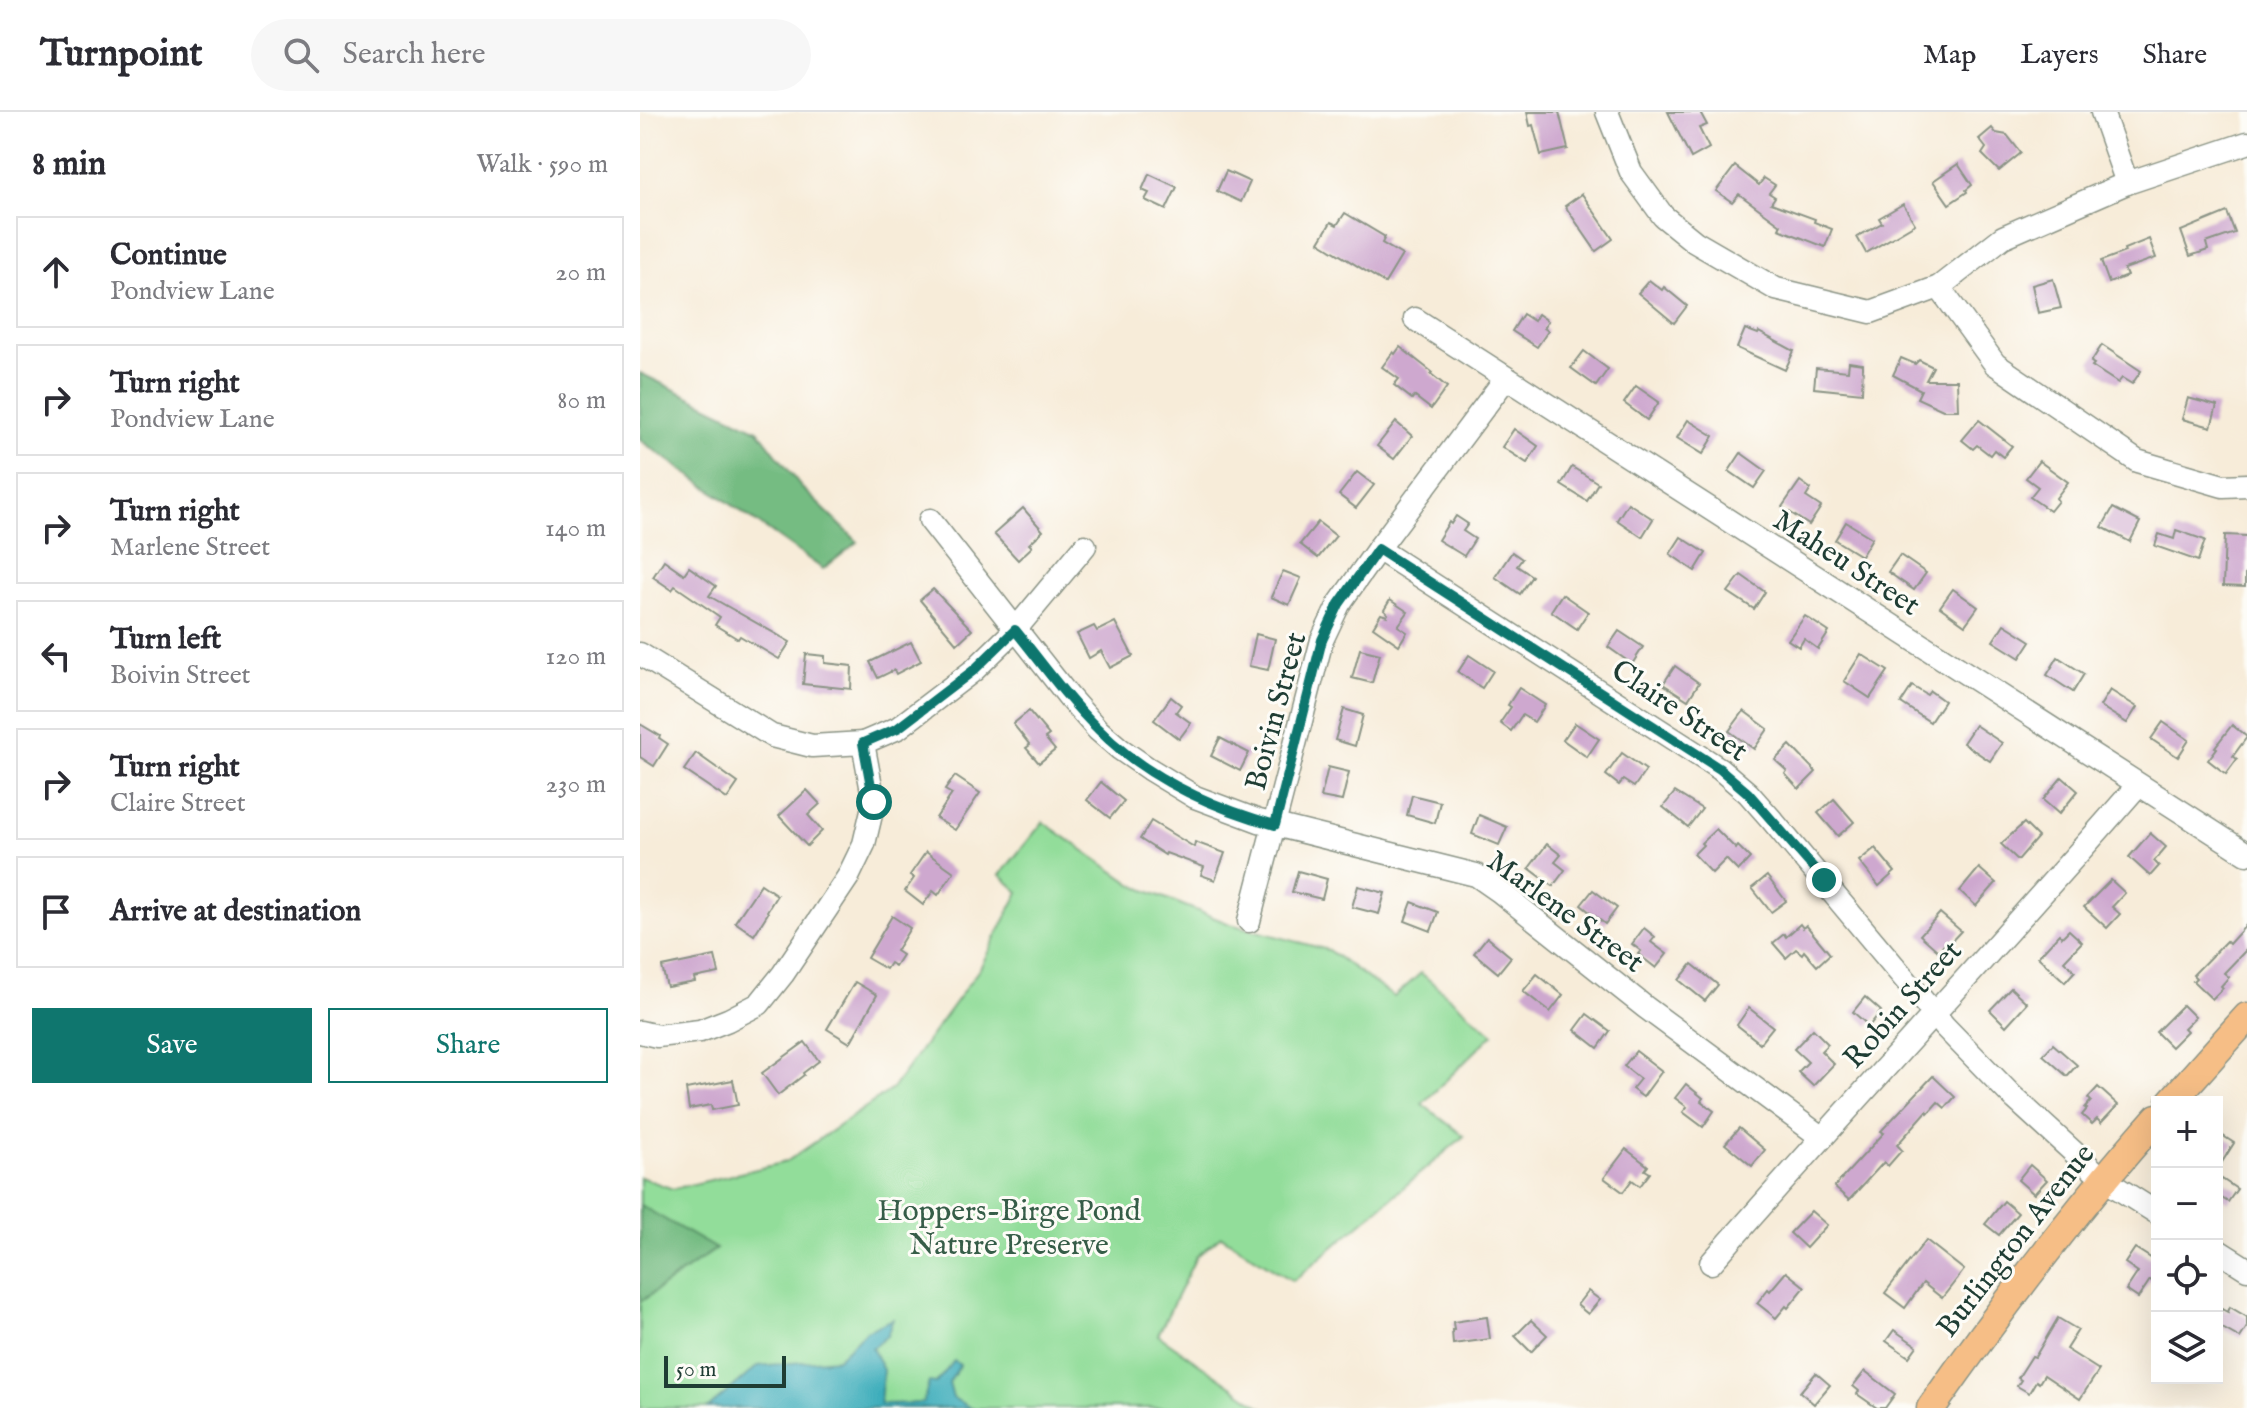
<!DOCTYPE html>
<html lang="en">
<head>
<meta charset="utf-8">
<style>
  body { margin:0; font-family:"IM FELL English",serif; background:#f7f7f7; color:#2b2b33 }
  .controls { position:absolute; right:24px; bottom:24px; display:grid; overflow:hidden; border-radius:0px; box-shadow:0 8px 32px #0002 }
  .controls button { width:72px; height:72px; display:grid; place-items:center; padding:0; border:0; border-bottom:2px solid #e1e1e2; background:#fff; color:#2b2b33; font:40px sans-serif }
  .scale { position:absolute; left:24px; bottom:20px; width:122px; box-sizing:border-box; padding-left:8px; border:4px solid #1f3d34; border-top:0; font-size:22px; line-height:28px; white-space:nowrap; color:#1f3d34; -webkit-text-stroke:6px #fdfcf7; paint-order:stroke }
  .stop { position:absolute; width:24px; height:24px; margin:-18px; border:6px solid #0f766e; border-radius:50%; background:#fff }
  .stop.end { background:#0f766e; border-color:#fff; box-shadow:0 2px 8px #0008 }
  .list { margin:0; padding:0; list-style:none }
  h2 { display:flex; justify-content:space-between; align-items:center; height:104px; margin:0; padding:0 32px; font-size:34px }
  h2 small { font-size:26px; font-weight:400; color:#7c7c81 }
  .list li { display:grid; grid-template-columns:52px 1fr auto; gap:24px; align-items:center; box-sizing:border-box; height:112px; margin:0 16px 16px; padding:0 16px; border:2px solid #e1e1e2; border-radius:0px }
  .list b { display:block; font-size:30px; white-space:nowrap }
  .list p { margin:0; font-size:26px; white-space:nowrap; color:#7c7c81 }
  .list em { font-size:26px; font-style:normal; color:#7c7c81 }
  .actions { display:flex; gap:16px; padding:24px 32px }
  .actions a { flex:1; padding:18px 0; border:2px solid #0f766e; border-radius:0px; text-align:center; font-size:28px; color:#0f766e }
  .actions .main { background:#0f766e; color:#fff }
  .icon { flex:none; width:44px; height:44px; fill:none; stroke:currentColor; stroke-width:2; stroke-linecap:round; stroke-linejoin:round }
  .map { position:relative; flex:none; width:1607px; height:1296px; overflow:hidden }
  header { display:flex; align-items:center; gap:48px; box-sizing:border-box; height:112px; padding:0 40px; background:#fff; border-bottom:2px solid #e1e1e2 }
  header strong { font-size:38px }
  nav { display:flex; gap:44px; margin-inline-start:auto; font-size:28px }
  .search { width:560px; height:72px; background:#f7f7f7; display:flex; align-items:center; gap:20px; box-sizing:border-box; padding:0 28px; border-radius:44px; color:#7c7c81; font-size:30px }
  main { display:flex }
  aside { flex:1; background:#fff }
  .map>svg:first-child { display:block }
</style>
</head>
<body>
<header>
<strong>Turnpoint</strong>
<div class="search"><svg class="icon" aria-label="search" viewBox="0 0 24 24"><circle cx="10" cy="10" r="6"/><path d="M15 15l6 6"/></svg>Search here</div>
<nav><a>Map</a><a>Layers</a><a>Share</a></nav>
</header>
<main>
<aside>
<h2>8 min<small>Walk · 590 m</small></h2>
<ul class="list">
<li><svg class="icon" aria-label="ahead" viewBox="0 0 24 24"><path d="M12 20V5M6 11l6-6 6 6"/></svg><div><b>Continue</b><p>Pondview Lane</p></div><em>20 m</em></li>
<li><svg class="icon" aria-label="right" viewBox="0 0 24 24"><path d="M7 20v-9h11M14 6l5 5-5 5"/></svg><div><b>Turn right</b><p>Pondview Lane</p></div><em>80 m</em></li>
<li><svg class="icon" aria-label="right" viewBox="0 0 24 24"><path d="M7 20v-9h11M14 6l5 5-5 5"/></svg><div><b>Turn right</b><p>Marlene Street</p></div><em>140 m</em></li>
<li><svg class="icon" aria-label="left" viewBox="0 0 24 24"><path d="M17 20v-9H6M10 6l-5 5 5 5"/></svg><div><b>Turn left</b><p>Boivin Street</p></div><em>120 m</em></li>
<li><svg class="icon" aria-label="right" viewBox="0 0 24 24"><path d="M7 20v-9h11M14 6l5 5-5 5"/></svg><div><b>Turn right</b><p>Claire Street</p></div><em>230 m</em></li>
<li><svg class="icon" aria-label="arrive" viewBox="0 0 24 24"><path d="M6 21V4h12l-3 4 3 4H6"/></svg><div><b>Arrive at destination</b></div></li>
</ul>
<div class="actions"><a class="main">Save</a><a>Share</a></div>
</aside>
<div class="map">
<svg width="1607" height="1296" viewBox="0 0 1607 1296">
  <rect width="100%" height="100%" fill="#fdfcf7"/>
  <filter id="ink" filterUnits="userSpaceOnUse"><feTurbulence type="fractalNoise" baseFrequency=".0125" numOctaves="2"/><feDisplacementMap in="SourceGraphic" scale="16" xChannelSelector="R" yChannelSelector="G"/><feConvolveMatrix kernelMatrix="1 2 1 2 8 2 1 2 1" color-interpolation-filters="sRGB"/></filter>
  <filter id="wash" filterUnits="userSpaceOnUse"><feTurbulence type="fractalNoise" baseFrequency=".006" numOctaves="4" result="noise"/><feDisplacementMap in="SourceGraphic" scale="32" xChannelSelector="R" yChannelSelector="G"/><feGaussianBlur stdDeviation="1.8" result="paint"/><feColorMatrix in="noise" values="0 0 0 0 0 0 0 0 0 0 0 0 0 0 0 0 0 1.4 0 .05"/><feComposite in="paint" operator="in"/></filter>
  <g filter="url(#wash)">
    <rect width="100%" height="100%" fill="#f7ecd9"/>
    <path fill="#92dd9a" stroke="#588d67" stroke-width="2" d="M403,710L495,774L590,812L688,838L754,885L781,861L853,922L782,992L824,1024L653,1169L581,1124L556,1145L518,1223L623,1296H0V1065L33,1077L146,1050L252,977L340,856L379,780L360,763Z"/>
    <g fill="#75bc82" stroke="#4a7c5b" stroke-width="2">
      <path d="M0,261L118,318L163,377L218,430L183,457L0,328Z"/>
      <path d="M0,1093L76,1137L0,1190Z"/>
    </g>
    <path fill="#3eadbb" stroke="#2e7578" stroke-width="2" d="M253,1207L247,1224L232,1236L243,1258L240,1292L283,1291L289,1270L296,1271L314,1249L320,1253L309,1271L313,1286L331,1296H68L118,1254L197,1247L226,1219Z"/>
    <g id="blocks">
      <g fill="#cea8cf">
        <path d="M887,0H919L928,37L901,43L893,13L890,14Z"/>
        <path d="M1028,0H1060L1067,13L1059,16L1069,36L1051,46Z"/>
        <path d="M1352,16L1356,21L1367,23L1381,41L1359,59L1342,42L1346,36L1339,27Z"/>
        <path d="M1318,52L1332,73L1326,78L1327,80L1309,92L1293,69Z"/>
        <path d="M1095,54L1119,73L1124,66L1135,73L1129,81L1135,85L1131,91L1175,107L1174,110L1192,117L1185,135L1139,117L1141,113L1099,82L1092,90L1076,79Z"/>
        <path d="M586,59L610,70L601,90L577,79Z"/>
        <path d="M509,62L537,75L526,98L505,88L509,81L502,78Z"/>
        <path d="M942,82L973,127L956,139L925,94Z"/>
        <path d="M1263,92L1275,112L1226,141L1217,125L1242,111L1239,106Z"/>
        <path d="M1587,100L1595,121L1566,131L1568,138L1550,144L1541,119Z"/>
        <path d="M705,101L745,125L742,131L762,143L745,171L679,130L691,110L697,113Z"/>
        <path d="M1509,127L1516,146L1484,157L1487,164L1469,171L1461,149L1485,140L1484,137Z"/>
        <path d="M1413,167L1421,196L1398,201L1392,173Z"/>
        <path d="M1009,168L1022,178L1024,175L1047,194L1034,211L998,181Z"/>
        <path d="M883,202L894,209L898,202L908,209L904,216L908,219L897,235L872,219Z"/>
        <path d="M1105,217L1118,222L1119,220L1154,239L1145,258L1097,236Z"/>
        <path d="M1462,233L1501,259L1492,272L1482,266L1478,271L1452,254L1454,252L1451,250Z"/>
        <path d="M760,235L792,260L791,262L807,275L791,297L774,284L772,287L754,273L759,267L742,255L753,240L755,242Z"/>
        <path d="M944,239L968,257L956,274L931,256Z"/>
        <path d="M1261,246L1275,252L1279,248L1293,255L1286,268H1317L1318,298H1303L1277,286L1281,278L1253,263Z"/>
        <path d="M1209,250L1223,252L1222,281L1174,276L1176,256L1208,259Z"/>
        <path d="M996,274L1019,290L1007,308L984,291Z"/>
        <path d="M1548,286L1577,294L1571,315L1542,307Z"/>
        <path d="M1048,308L1074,324L1063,342L1037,326Z"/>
        <path d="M1339,308L1372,334L1363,345L1354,338L1350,343L1337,333L1333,337L1322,328Z"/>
        <path d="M756,310L772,324L754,347L737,334Z"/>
        <path d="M874,317L898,334L887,351L862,335Z"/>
        <path d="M1101,341L1126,359L1114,376L1089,359Z"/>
        <path d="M1399,349L1428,370L1416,386L1418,389L1410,399L1390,385L1398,375L1386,366Z"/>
        <path d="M932,355L958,371L947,389L921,373Z"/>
        <path d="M717,360L734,373L716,396L699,383Z"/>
        <path d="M1160,369L1171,377L1166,385L1181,395L1169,413L1142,395Z"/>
        <path d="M988,391L1013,407L1002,425L977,408Z"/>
        <path d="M383,396L403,419L389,432L392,435L378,448L354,422Z"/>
        <path d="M1473,396L1500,410L1490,430L1462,415Z"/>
        <path d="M816,404L828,412L823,419L835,427L824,444L798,428L809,410L811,412Z"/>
        <path d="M678,410L696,424L678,446L660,432Z"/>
        <path d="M1206,410L1232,426L1221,444L1195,428Z"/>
        <path d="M1536,418L1565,428L1558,449L1515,434L1519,422L1534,427Z"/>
        <path d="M1585,423L1607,424V462H1605V475L1583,474Z"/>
        <path d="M1041,425L1066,441L1055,459L1030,442Z"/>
        <path d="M872,440L882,447L877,454L892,464L880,482L855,465Z"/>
        <path d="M1260,443L1286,461L1274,478L1248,460Z"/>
        <path d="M24,448L44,462L49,455L76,474L69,484L150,530L139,547L100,524L98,527L75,513L80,505L35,474L32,478L13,465Z"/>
        <path d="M643,459L661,466L649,493L631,485Z"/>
        <path d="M1101,463L1125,480L1114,497L1088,480Z"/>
        <path d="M293,477L332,518L317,532L280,488Z"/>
        <path d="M1313,477L1338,495L1325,513L1300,495Z"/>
        <path d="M922,482L948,500L937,517L911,499Z"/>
        <path d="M750,488L768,500L758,514L767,520L759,533L733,515L741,502L747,504L748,502L744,498Z"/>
        <path d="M1165,504L1189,520L1178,537L1164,527L1159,535L1148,528Z"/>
        <path d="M475,510L493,544L470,556L461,539L449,546L437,522L454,514L457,519Z"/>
        <path d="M1364,512L1391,529L1380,546L1353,529Z"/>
        <path d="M979,519L1003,535L992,552L968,535Z"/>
        <path d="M616,522L635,527L628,558L609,554Z"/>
        <path d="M271,530L281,549L256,562L254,558L238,566L230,550Z"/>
        <path d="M720,537L740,542L732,571L712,566Z"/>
        <path d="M166,542L185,544V551L212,554L211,577L163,572Z"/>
        <path d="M1221,542L1248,559L1230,586L1204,569Z"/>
        <path d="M829,543L853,559L842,576L818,560Z"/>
        <path d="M1418,545L1444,562L1433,580L1407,563Z"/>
        <path d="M1035,554L1059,571L1048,588L1023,572Z"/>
        <path d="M1272,574L1287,583L1290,579L1304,589L1290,610L1261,591Z"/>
        <path d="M879,576L905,593L894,610L882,603L871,619L860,611L871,595L868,593Z"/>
        <path d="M1470,578L1497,595L1487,611L1460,594Z"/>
        <path d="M531,585L541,593L536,600L551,611L539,627L514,608Z"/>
        <path d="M704,597L723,603L715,634L695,628Z"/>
        <path d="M389,599L409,623L405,626L415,638L399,651L386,636L390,633L373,612Z"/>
        <path d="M1104,599L1128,617L1114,637L1089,619Z"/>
        <path d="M1523,610L1549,628L1538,645L1511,627Z"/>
        <path d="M935,611L959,627L947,645L923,628Z"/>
        <path d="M0,612L20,624L19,626L28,632L14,654L0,645Z"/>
        <path d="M1335,613L1362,631L1350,649L1323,631Z"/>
        <path d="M1592,613L1607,625L1593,644L1597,647L1586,662L1568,648L1577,636L1575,635Z"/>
        <path d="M580,626L609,641L600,659L571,644Z"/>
        <path d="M1150,633L1176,660L1159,677L1145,662L1147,659L1135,648Z"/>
        <path d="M56,641L98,671L87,687L44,658Z"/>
        <path d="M982,641L1006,658L994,675L983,668L979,673L966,663Z"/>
        <path d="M688,655L709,660L702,689L681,685Z"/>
        <path d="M315,664L340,681L315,718L296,706L312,682L305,678Z"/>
        <path d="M1422,665L1438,679L1419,702L1403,688Z"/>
        <path d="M461,670L484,689L470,706L447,688Z"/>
        <path d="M167,678L180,692L168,703L182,719L167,734L139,704Z"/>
        <path d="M1035,680L1062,697L1048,715L1023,695Z"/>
        <path d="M772,683L800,690L795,711L767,703Z"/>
        <path d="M1194,687L1214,710L1198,724L1178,701Z"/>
        <path d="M839,703L867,715L859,733L832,722Z"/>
        <path d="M511,709L554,735L555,730L585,741L575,768L561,763L564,755L526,741L525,743L500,727Z"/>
        <path d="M1384,711L1398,725L1378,748L1361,732Z"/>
        <path d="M1076,717L1096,737L1098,734L1110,746L1098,759L1086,747L1072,761L1054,742L1063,733L1061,731Z"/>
        <path d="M1510,721L1526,735L1514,749L1519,754L1510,764L1489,745Z"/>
        <path d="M907,732L921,743L915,750L925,758L913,774L889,756Z"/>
        <path d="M1235,736L1255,760L1239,774L1219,749Z"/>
        <path d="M286,740L314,760L298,783L293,779L283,793L265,779L274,766L270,763Z"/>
        <path d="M1339,756L1356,771L1336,794L1320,779Z"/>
        <path d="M658,759L687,767L682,787L652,780Z"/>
        <path d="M1127,764L1146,789L1131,800L1112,776Z"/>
        <path d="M1471,768L1485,781L1472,795L1480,802L1467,816L1444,795Z"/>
        <path d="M121,772L137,783L127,799L128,801L114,823L95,810Z"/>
        <path d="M718,774L745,781L739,802L712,795Z"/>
        <path d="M953,778L977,796L965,812L941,793Z"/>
        <path d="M772,790L798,800L791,819L765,809Z"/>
        <path d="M1300,801L1321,819L1307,834L1305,832L1298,839L1280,823Z"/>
        <path d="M252,804L270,816L256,839L262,843L255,854L250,851L246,857L227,846Z"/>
        <path d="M1160,812L1163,816L1166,813L1190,842L1177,854L1164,839L1162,842L1156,837L1146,846L1133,831L1144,822L1146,825Z"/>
        <path d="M1607,812V837L1584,861L1589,865L1581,874L1583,876L1572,887L1553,869L1556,866L1553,863L1586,829L1589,832Z"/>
        <path d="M1004,816L1015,825L1011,830L1027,842L1016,856L998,842L1001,839L992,832Z"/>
        <path d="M1429,818L1442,830L1424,849L1435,859L1425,870L1398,845L1419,822L1422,825Z"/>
        <path d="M847,825L871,845L858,861L834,841Z"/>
        <path d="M75,844L79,861L54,866L55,870L27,875L22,855Z"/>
        <path d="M1052,852L1078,873L1065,889L1039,868Z"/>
        <path d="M897,862L923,883L910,900L883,879Z"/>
        <path d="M215,870L237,883L210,931L187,917Z"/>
        <path d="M1371,876L1387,891L1366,914L1350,898Z"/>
        <path d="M1225,885L1241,899L1229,914L1213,900Z"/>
        <path d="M1543,893L1555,905L1544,916L1547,919L1531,935L1516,920Z"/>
        <path d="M1109,896L1133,915L1120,931L1097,913Z"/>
        <path d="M947,902L970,919L958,936L935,918Z"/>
        <path d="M1173,917L1188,932L1181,939L1194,952L1173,974L1158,960L1168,950L1154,937Z"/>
        <path d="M165,930L179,949L163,961L164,963L138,983L122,961Z"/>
        <path d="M1413,932L1437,953L1427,964L1403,943Z"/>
        <path d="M996,939L1022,959L1003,985L992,977L1000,967L984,954Z"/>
        <path d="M1293,964L1315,985L1305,996L1298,990L1288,1001L1287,999L1257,1033L1262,1038L1248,1054L1244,1050L1209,1088L1194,1075L1244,1021L1241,1019Z"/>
        <path d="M93,968L98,993L72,998L71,993L49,997L46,977Z"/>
        <path d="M1046,972L1063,986L1061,989L1074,999L1063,1015L1043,1000L1047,995L1035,986Z"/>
        <path d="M1458,975L1478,993L1461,1011L1457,1007L1452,1012L1442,1003L1447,997L1445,996L1451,989L1448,986Z"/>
        <path d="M1099,1016L1125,1038L1112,1054L1085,1032Z"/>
        <path d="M1577,1020L1594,1031L1577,1058Z"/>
        <path d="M986,1037L1008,1054L1005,1058L1010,1061L1000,1074L992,1068L983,1080L964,1066Z"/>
        <path d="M1390,1053L1407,1068L1394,1082L1378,1068Z"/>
        <path d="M1582,1067L1597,1077L1588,1090L1577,1083V1075Z"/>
        <path d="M1364,1089L1378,1101L1359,1123L1345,1112Z"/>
        <path d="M1171,1099L1187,1113L1166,1136L1150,1121Z"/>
        <path d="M1286,1128L1324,1158L1302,1186L1283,1171L1265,1196L1245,1181Z"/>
        <path d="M1495,1136L1517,1150V1172L1510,1168L1498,1186L1486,1178L1498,1160L1485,1151Z"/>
        <path d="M1146,1160L1165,1175L1148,1196L1146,1194L1136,1206L1117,1191L1128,1177L1130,1179Z"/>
        <path d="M948,1179L960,1188L948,1202L937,1193Z"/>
        <path d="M1590,1195L1607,1205V1215L1600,1226L1577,1213V1205L1582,1197L1588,1200Z"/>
        <path d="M847,1205L850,1227L813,1232L812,1218H814L813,1210Z"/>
        <path d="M1418,1206L1438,1218L1426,1237L1459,1258L1440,1287L1404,1263L1399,1271L1396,1269L1389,1281L1377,1274L1381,1268L1378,1266L1392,1244L1395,1245Z"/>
        <path d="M891,1208L907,1223L891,1240L875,1224Z"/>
        <path d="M1254,1218L1277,1234L1269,1245L1246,1229Z"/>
        <path d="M1225,1259L1255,1282L1245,1296H1237L1217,1282L1219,1279L1213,1274Z"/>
        <path d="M1176,1261L1190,1273L1174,1292L1160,1280Z"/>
      </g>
    </g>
  </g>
  <g filter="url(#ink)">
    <use href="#blocks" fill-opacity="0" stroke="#8b9486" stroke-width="2"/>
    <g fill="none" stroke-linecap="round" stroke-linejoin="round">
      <g stroke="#8b9486" stroke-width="25">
        <g id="minor">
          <path d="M967,0L991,60L1023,104L1055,130L1136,177L1231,200L1299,175L1363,125L1487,71L1607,31"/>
          <path d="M1462,0L1487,71"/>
          <path d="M1299,175L1355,252L1497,349L1583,374L1607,373"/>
          <path d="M775,207L1607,742"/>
          <path d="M290,408L429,585L458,618L480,637L509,657L555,685L619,709L836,763L859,779L1005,895L1181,1025"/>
          <path d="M738,437L1080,657L1108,681L1131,707L1305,915L1371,983L1463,1067L1517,1101"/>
          <path d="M0,542L132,624L172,634L223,631L234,690L224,732L208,765L143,862L119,892L88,908L60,919L17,924L0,920"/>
          <path d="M223,631L258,616L334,558L375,518L445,434"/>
          <path d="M609,809L682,528L699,492L738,437L866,266"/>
          <path d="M1577,1138L1607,1157"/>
          <path d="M1071,1151C1212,990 1358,834 1498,673"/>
        </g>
      </g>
      <g stroke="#8b9486" stroke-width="31">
        <g id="major">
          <path d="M1531,990L1607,905"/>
          <path d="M1291,1296C1362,1195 1435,1098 1517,1006"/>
        </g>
      </g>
      <use href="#minor" stroke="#fff" stroke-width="22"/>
      <use href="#major" stroke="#f6be86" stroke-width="28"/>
    </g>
  </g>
  <g fill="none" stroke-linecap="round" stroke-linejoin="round" filter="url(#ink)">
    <path stroke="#0f766e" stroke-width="10" d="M234,690L223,631L258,616L334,558L375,518C402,551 427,587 458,617C506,666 571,695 635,713L682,528L699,492L738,437L1080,657L1108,681L1184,768"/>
  </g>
  <g text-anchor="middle" stroke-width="6" stroke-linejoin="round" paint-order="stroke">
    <g font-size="30" fill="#1f3d34" stroke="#fdfcf7">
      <text transform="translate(1207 450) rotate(33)" y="10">Maheu Street</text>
      <text transform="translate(1040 598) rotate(34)" y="10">Claire Street</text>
      <text transform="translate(635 599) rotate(-75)" y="10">Boivin Street</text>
      <text transform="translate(926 799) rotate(36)" y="10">Marlene Street</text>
      <text transform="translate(1262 892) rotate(-48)" y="10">Robin Street</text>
      <text transform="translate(1375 1128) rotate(-52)" y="10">Burlington Avenue</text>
    </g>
    <g font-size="30" fill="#365d48" stroke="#fdfcf7">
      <text x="369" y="1108">Hoppers-Birge Pond<tspan x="369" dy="34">Nature Preserve</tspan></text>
    </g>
  </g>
</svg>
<div class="controls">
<button>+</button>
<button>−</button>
<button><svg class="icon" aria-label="locate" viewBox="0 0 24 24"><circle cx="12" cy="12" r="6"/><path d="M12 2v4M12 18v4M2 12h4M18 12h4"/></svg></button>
<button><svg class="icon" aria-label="layers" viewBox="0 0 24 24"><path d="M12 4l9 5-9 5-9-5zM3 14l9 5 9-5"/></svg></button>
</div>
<div class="scale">50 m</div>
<div class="stop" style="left:234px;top:690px"></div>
<div class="stop end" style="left:1184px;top:768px"></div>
</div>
</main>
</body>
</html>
